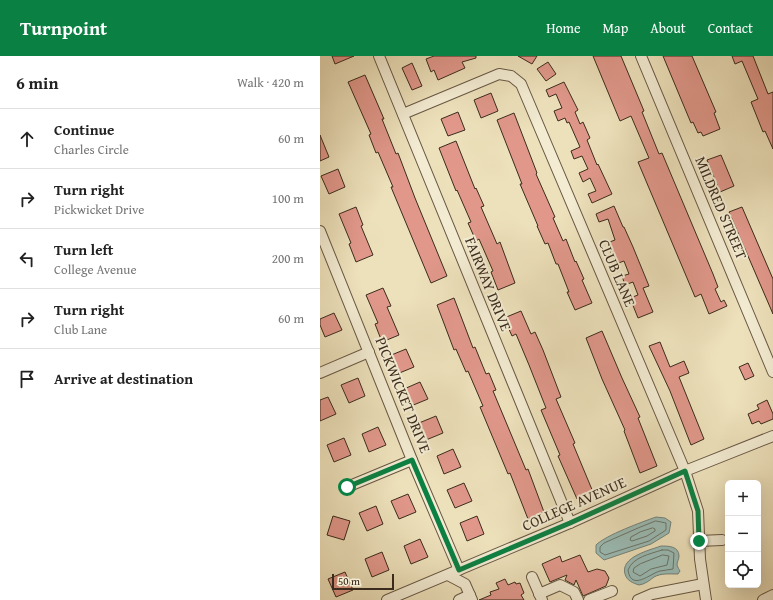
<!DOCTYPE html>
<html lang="en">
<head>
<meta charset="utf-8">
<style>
  body { margin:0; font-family:"Gentium Book Plus",serif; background:#f2f2f2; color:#222 }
  .controls { position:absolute; right:12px; bottom:12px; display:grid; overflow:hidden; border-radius:6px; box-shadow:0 4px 16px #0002 }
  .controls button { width:36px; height:36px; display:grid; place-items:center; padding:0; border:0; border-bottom:1px solid #e0e0e0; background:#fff; color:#222; font:20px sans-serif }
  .scale { position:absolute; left:12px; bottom:10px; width:62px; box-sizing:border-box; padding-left:4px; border:2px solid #3b2b1c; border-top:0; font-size:11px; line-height:14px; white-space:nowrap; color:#3b2b1c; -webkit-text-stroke:3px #f3ecd3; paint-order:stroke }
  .stop { position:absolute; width:12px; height:12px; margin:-9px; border:3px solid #0b8043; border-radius:50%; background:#fff }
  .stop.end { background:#0b8043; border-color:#fff; box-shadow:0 1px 4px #0008 }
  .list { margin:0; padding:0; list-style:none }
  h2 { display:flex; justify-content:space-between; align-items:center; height:52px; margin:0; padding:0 16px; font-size:17px }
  h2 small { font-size:13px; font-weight:400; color:#767676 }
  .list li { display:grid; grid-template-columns:26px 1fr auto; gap:12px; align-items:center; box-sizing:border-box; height:60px; padding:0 16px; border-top:1px solid #e0e0e0 }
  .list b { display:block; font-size:15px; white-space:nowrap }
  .list p { margin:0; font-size:13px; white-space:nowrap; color:#767676 }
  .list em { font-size:13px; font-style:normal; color:#767676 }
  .icon { flex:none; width:22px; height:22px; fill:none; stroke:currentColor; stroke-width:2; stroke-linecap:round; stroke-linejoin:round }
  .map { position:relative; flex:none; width:453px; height:544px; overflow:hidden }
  header { display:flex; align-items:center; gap:24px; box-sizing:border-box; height:56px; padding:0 20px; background:#0b8043; color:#fff }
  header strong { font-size:19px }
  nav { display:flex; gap:22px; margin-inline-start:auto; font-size:14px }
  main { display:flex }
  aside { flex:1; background:#fff }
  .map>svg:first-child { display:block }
</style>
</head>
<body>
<header>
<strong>Turnpoint</strong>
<nav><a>Home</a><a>Map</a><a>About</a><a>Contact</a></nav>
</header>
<main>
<aside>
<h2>6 min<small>Walk · 420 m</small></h2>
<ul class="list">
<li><svg class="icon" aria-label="ahead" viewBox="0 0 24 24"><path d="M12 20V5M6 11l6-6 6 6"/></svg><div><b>Continue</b><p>Charles Circle</p></div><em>60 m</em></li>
<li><svg class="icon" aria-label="right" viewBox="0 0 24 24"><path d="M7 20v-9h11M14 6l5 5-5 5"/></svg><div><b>Turn right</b><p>Pickwicket Drive</p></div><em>100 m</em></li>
<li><svg class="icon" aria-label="left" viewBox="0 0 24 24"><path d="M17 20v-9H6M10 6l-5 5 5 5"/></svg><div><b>Turn left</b><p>College Avenue</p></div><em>200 m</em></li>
<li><svg class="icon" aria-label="right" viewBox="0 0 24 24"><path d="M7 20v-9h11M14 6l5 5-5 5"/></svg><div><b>Turn right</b><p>Club Lane</p></div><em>60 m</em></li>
<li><svg class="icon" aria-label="arrive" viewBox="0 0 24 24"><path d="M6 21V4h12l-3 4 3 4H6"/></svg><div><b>Arrive at destination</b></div></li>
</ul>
</aside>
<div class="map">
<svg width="453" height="544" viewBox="0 0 453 544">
  <rect width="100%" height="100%" fill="#ede1bb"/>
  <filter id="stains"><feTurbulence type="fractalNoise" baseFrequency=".005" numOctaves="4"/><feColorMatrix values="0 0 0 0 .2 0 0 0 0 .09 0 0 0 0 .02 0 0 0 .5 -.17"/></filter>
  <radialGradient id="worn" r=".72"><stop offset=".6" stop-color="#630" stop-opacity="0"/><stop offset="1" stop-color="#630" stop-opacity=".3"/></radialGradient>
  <g fill="#9abcb6" stroke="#748278">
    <path d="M336,461L345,462L351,466L349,477L331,488L284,504L276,497V489C286,479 322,466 336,461Z"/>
    <path d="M341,490C348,490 359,490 359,500C359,503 357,506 357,509C358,512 359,513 360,515L358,518C350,518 341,517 334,521C329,525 325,528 319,529C313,527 307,525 305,518C300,501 330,494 341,490Z"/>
  </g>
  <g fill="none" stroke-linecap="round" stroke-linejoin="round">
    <g stroke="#6a7469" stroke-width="1">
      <path d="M336,465L346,467V474L329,485L285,499L280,496V491L284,487L318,472Z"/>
      <path d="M333,472L335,473V475L327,480L312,485L310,484L311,481L320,476Z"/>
      <path d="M342,494H348L354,497L353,513C349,514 344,514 340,515C331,517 311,536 308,514C313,501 330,498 342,494Z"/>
      <path d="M343,499L349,500L347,509L331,513L320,520L313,516L314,512L320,508Z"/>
    </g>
  </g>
  <g fill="#e1988b" stroke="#3b2b1c">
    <path d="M12,0H34L15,8Z"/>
    <path d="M114,0H156V2L142,6L145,12L118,24L114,14L111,16L106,3Z"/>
    <path d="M198,0H217L212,8Z"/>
    <path d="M273,0H301L324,55L322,56L339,98L342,97L393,218L398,231L395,233L401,246L404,244L407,250L389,258L381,238L375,241L318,106L329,102L311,60L300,65Z"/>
    <path d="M343,0H372L396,56L394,57L400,73L383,80L381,76L378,77L373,66L371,67Z"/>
    <path d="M412,0H433L448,38L453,36V93L445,75L443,76L431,46L438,43L422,5L415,8Z"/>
    <path d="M228,6L236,18L226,25L217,13Z"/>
    <path d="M92,7L102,30L92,34L82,12Z"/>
    <path d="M45,19L64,63H62L76,98L78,97L95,142L127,220L111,227L71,131H73L58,96L56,97L49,79L51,78L28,26Z"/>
    <path d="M244,26L258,54L255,56L260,68L263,66L270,82L267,84L277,109L278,108L292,138L272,147L268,138L276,135L270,122L263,126L259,117L268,113L262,100L254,103L251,95L260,91L249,66L247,67L245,62L238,65L234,55L242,52L236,38L229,41L226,34Z"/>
    <path d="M171,37L178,55L161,62L154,44Z"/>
    <path d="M138,56L145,74L128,80L121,63Z"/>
    <path d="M194,57L217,117L216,118L235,161L233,162L243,185L246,183L255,206L256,205L264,223L262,224L272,247L255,254L247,236H249L238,208H236L228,187L225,188L217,170H218L200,128H202L177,64Z"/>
    <path d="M0,79L9,101L0,105Z"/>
    <path d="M136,85L155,133L156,132L164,150L161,151L177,188L180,186L195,227L178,234L171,216L173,215L159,183L156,185L148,167L151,166L137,134L136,135L119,92Z"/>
    <path d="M401,99L414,130L400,136L387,104Z"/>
    <path d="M18,113L25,131L9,138L1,120Z"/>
    <path d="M294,150L303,171H304L313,191L329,230L323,232L333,256L318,262L310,242L318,239L313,226L305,229L302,220L309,218L304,205L296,208L287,187L295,184L288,163L279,166L276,158Z"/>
    <path d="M36,151L43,169L41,170L53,199L36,206L29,188L31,187L19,158Z"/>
    <path d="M422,151L453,223V258L409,156Z"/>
    <path d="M63,232L71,250L67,251L79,279L62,286L55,268L58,267L46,239Z"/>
    <path d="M134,242L153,292L155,291L166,318L169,317L176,334L173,335L206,414L208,413L224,456L208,463L190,417L188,418L160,351L163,350L148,315L146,316L136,293L134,294L117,249Z"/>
    <path d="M201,255L211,278L215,276L223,294L241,341L236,343L255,387L253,388L273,436L257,443L238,400L240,399L221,354L226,352L209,309L196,278L192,280L184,262Z"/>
    <path d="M14,257L22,274L5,281L0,269V263Z"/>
    <path d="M282,275L302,322L320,361L318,362L337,410L320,417L304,375L305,374L282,323L266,282Z"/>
    <path d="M340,286L350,311L364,305L369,317L359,321L384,383L371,389L350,335L329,290Z"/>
    <path d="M86,293L94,311L77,318L69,300Z"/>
    <path d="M428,307L434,320L425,324L419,311Z"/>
    <path d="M38,322L45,340L29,347L21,329Z"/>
    <path d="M100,326L108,343L91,350L84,333Z"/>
    <path d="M8,341L16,358L0,365V344Z"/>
    <path d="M447,344L453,358V363L441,368L439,365L432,368L428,358L439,353L437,349Z"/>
    <path d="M116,360L123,377L106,384L99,367Z"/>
    <path d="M58,371L66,389L49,396L42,378Z"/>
    <path d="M24,382L31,399L14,406L7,389Z"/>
    <path d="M133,393L141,411L124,418L117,400Z"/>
    <path d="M144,427L152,445L135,452L127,434Z"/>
    <path d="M88,438L96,456L79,463L71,445Z"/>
    <path d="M56,450L63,468L47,475L39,457Z"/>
    <path d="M13,460L30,465L24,484L7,479Z"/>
    <path d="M157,460L164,478L147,485L140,467Z"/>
    <path d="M100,483L108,501L91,508L84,490Z"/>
    <path d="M62,496L69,514L52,521L45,503Z"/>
    <path d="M260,499L268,516L277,513L285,515L289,522L286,530L263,540L256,524L254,529L245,524L247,519L230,526L222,508L240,500L242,506Z"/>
    <path d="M25,516L33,534L16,541L8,523Z"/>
    <path d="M185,523L188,529L195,526L196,528L200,527L204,537L201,539L204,544H159L171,539L170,536L179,533L176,527Z"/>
  </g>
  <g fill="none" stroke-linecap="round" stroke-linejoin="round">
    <g stroke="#685844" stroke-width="12">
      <g id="minor">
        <path d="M59,0L250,467"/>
        <path d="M321,0L453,316"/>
        <path d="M83,58L179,18L191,20L201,28L365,415L378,455L380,503L386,544"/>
        <path d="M0,175L92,404L139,514"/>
        <path d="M0,317L49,296"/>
        <path d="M27,431L92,404"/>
        <path d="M379,485L402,484"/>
        <path d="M128,519L145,528L152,544"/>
        <path d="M212,521L222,544"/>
        <path d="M219,538L240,529L254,536L258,544"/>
        <path d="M67,544L250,467L365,415L453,380"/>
        <path d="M139,544L150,539"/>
        <path d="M269,544L292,535"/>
        <path d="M318,544L332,538L383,528"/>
        <path d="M443,544L453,539"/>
      </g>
    </g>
    <use href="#minor" stroke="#f3ecd3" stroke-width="10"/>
  </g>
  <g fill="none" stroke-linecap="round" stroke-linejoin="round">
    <path stroke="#0b8043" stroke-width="5" d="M27,431L92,404L139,514L250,467L365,415L378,455L379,485"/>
  </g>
  <g text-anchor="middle" stroke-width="4" stroke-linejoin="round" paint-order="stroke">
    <g font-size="15" fill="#3b2b1c" stroke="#f3ecd3">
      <text transform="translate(401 152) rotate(67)" y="5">MILDRED STREET</text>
      <text transform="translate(297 217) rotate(67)" y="5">CLUB LANE</text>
      <text transform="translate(168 228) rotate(68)" y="5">FAIRWAY DRIVE</text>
      <text transform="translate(83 339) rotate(68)" y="5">PICKWICKET DRIVE</text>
      <text transform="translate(254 448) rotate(-24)" y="5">COLLEGE AVENUE</text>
    </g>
  </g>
  <rect width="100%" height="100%" filter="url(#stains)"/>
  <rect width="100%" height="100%" fill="url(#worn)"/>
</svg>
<div class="controls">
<button>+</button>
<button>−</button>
<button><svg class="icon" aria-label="locate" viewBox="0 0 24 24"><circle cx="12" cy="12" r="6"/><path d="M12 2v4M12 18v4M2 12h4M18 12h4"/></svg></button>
</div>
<div class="scale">50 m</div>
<div class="stop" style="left:27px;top:431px"></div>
<div class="stop end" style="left:379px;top:485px"></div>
</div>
</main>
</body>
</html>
